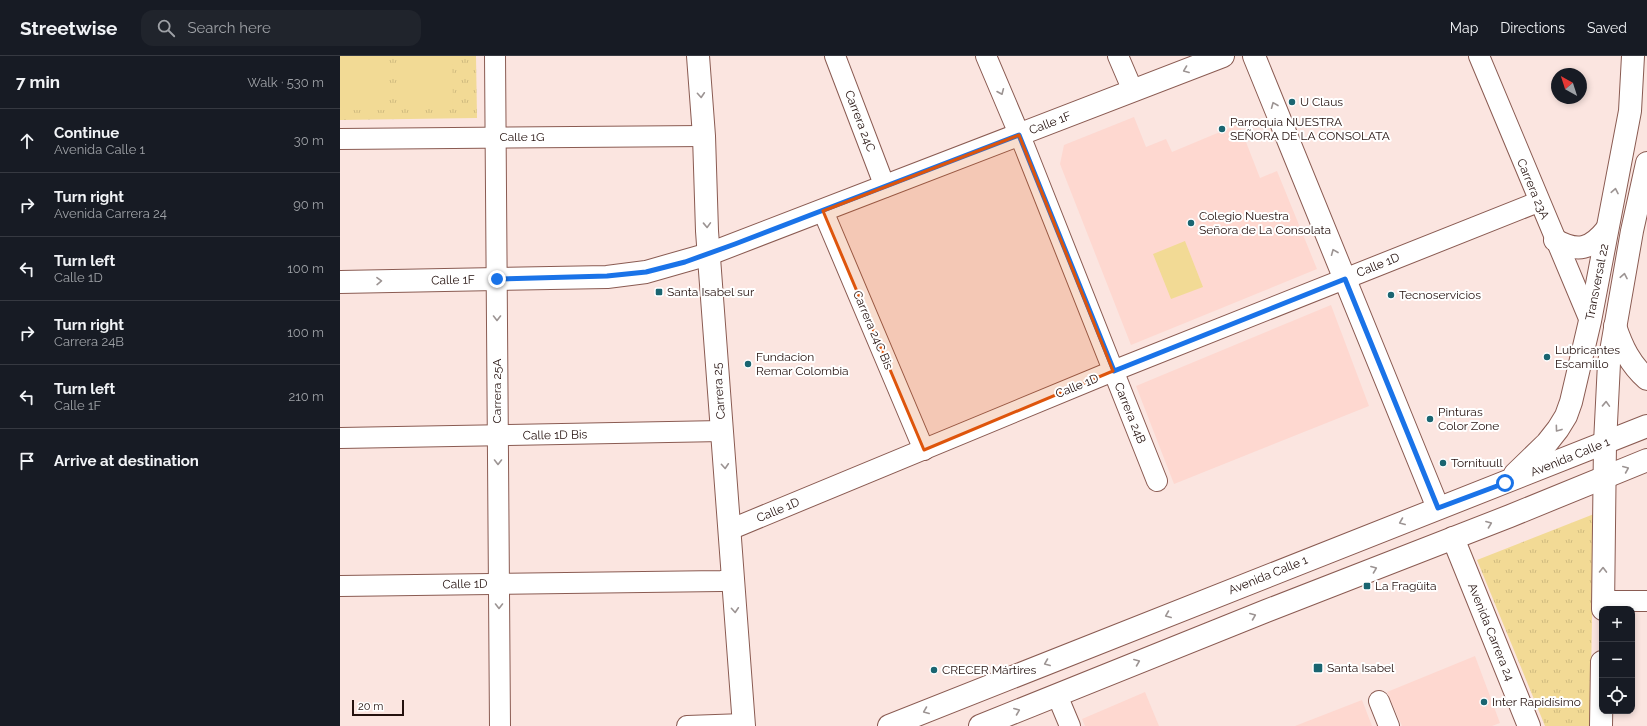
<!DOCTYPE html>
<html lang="en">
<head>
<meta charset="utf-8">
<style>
  body { margin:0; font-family:Raleway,sans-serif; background:#20242c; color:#f1f3f6 }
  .controls { position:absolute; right:12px; bottom:12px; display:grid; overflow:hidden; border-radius:8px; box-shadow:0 2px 6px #0003 }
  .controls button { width:36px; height:36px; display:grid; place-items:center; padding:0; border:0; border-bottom:1px solid #363941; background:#171b24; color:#f1f3f6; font:20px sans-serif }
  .compass { position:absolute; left:1211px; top:12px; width:36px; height:36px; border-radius:50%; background:#171b24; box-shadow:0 2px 6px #0003; rotate:321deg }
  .scale { position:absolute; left:12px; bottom:10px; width:52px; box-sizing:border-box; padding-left:4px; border:2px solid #24110e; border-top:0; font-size:11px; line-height:14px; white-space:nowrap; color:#24110e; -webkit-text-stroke:3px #fff; paint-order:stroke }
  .stop { position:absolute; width:12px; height:12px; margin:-9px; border:3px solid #1a73e8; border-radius:50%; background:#fff }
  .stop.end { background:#1a73e8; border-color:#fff; box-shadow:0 1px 4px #0008 }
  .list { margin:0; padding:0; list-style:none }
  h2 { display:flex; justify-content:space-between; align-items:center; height:52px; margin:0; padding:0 16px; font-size:17px }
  h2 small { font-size:13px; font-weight:400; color:#9ea1a6 }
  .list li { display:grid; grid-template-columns:26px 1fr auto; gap:12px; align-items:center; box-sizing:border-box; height:64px; padding:0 16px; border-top:1px solid #363941 }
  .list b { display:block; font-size:15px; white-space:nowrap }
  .list p { margin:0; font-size:13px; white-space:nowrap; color:#9ea1a6 }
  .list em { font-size:13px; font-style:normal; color:#9ea1a6 }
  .icon { flex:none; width:22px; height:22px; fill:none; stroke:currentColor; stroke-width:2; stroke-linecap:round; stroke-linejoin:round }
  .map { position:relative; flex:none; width:1307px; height:670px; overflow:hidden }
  header { display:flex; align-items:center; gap:24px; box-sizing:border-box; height:56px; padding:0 20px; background:#171b24; border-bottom:1px solid #363941 }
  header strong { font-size:19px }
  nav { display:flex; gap:22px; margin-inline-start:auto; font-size:14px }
  .search { width:280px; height:36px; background:#20242c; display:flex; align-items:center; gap:10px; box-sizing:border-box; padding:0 14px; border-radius:12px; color:#9ea1a6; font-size:15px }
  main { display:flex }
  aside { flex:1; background:#171b24 }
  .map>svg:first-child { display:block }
</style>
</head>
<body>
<header>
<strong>Streetwise</strong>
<div class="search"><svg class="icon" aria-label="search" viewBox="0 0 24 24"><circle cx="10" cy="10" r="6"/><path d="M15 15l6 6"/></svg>Search here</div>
<nav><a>Map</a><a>Directions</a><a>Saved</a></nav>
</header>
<main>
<aside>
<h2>7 min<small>Walk · 530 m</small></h2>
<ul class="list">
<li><svg class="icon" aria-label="ahead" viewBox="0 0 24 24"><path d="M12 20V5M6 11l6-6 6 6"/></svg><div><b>Continue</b><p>Avenida Calle 1</p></div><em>30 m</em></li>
<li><svg class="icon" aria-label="right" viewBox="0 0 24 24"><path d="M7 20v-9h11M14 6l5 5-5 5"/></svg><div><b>Turn right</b><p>Avenida Carrera 24</p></div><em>90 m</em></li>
<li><svg class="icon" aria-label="left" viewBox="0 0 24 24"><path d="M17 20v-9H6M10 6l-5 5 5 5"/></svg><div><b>Turn left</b><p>Calle 1D</p></div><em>100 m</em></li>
<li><svg class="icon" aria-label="right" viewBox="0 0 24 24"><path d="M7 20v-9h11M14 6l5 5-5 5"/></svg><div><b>Turn right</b><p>Carrera 24B</p></div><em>100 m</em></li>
<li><svg class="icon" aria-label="left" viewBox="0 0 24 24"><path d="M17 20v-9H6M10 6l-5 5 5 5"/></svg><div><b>Turn left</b><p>Calle 1F</p></div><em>210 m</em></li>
<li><svg class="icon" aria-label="arrive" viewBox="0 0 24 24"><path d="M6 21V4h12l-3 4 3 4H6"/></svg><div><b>Arrive at destination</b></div></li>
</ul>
</aside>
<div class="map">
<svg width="1307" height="670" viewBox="0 0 1307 670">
  <defs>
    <pattern id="grass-tufts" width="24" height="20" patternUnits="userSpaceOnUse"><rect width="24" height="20" fill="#f2da95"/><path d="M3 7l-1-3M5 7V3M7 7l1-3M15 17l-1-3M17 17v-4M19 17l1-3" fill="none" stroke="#cfba7f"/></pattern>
  </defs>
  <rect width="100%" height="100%" fill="#fbe5e0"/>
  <g fill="#fed8d0">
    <path d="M794,61L806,91L826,83L832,96L899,68L920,122L937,115L977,213L791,289L720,108L724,89Z"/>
    <path d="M991,249L1029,350L834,428L796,330Z"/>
    <path d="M1135,600L1160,667L1152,670H1062L1047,636Z"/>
    <path d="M805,636L819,670H745L742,663Z"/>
    <path d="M1022,644L1032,670H955Z"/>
  </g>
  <g fill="url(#grass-tufts)">
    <path d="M0,0H136L137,62L0,64Z"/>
    <path d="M1254,458L1250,670H1205L1137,504Z"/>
  </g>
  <g fill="#f2da95">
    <rect x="0" y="0" width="49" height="54"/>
    <path d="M58,0H112L113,53H58Z"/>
    <path d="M845,185L863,231L831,243L813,198Z"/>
  </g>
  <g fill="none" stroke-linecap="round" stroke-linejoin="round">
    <g stroke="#8a5b52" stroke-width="22">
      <g id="street">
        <path d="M155,0L160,670"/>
        <path d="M495,0L545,131"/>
        <path d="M646,0L685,92L817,425"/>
        <path d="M778,0L793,35"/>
        <path d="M1139,0L1250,265"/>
        <path d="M0,83L364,80"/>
        <path d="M483,155L584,394"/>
        <path d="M0,382L382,375"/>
        <path d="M389,474L773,315L1198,146"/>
        <path d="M0,530L381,525L393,524"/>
        <path d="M1263,545H1307"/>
        <path d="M717,639L730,670"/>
        <path d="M1039,645L1049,670"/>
        <path d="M347,670L404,668"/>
      </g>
    </g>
    <g stroke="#8a5b52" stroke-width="24">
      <g id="secondary">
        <path d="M358,0L364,80L367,175L404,670"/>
        <path d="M914,0L1098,452"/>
        <path d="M1215,184C1238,197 1251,193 1267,173"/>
        <path d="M0,226L267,221L306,216L369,198L883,0"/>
        <path d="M1275,270C1282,291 1290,308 1307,323"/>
        <path d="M1175,418L1207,387L1218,373L1226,360L1231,346L1250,265L1290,55L1293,0"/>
        <path d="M1113,482L1189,670"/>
        <path d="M1263,553L1265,387L1269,307L1292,175L1307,107"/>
        <path d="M549,670L1307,370"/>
        <path d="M640,670L926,555L1170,460L1307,404"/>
        <path d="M1261,670L1262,606"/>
      </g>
    </g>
    <use href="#street" stroke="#fff" stroke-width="20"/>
    <use href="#secondary" stroke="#fff" stroke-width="22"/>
  </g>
  <defs><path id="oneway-chevron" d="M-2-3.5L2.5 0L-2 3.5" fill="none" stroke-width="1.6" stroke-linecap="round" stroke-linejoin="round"/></defs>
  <g stroke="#9c9493">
    <use href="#oneway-chevron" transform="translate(846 14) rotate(159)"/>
    <use href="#oneway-chevron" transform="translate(661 36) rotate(67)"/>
    <use href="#oneway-chevron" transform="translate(361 39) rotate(86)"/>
    <use href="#oneway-chevron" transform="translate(934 49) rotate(-112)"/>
    <use href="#oneway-chevron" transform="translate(1275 135) rotate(-79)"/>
    <use href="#oneway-chevron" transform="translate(367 169) rotate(88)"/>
    <use href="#oneway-chevron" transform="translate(994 196) rotate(-112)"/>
    <use href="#oneway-chevron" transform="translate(1284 220) rotate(-79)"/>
    <use href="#oneway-chevron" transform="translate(39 225) rotate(-1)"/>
    <use href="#oneway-chevron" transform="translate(157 262) rotate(90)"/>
    <use href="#oneway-chevron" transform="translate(1266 348) rotate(-88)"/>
    <use href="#oneway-chevron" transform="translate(1218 373) rotate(126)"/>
    <use href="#oneway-chevron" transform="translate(158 406) rotate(90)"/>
    <use href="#oneway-chevron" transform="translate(385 410) rotate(86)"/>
    <use href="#oneway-chevron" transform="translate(1286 413) rotate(-23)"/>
    <use href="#oneway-chevron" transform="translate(1062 466) rotate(158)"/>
    <use href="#oneway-chevron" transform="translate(1149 468) rotate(-21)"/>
    <use href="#oneway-chevron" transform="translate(1034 513) rotate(-21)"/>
    <use href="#oneway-chevron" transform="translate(1263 514) rotate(-89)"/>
    <use href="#oneway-chevron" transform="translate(159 550) rotate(90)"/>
    <use href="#oneway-chevron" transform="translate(395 554) rotate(86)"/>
    <use href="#oneway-chevron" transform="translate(828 559) rotate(158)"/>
    <use href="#oneway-chevron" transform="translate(913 560) rotate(-22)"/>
    <use href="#oneway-chevron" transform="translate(797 606) rotate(-22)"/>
    <use href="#oneway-chevron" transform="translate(707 607) rotate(158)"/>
    <use href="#oneway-chevron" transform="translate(586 655) rotate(158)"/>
    <use href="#oneway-chevron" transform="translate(677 655) rotate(-22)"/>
  </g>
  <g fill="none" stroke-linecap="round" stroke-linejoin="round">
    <path stroke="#1a73e8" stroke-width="5" d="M157,223L267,220L306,216L345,206L395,188L679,79L774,315L1005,223L1098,452L1165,427"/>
  </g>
  <path fill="#de550c" fill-opacity="0.2" stroke="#de550c" stroke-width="3" stroke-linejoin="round" d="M679,79L773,315L584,394L483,155Z"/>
  <g fill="#1a6571" stroke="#fff" stroke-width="1.5">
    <circle cx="952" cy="46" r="4"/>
    <circle cx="882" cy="73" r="4"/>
    <circle cx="851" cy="167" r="4"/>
    <rect x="315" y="232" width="8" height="8" rx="2"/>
    <circle cx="1051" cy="239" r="4"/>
    <circle cx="1207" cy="301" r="4"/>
    <circle cx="408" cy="308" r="4"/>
    <circle cx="1090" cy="363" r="4"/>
    <circle cx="1103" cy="407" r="4"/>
    <rect x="1023" y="526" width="8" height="8" rx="2"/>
    <rect x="973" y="607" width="10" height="10" rx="2"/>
    <circle cx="594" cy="614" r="4"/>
    <circle cx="1144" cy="646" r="4"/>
  </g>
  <g text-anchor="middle" stroke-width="4" stroke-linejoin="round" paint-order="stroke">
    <g font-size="12" fill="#24110e" stroke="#fff" text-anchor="start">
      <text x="960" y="50">U Claus</text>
      <text x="890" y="70">Parroquia NUESTRA<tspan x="890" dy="14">SEÑORA DE LA CONSOLATA</tspan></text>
      <text x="859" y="164">Colegio Nuestra<tspan x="859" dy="14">Señora de La Consolata</tspan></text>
      <text x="327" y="240">Santa Isabel sur</text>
      <text x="1059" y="243">Tecnoservicios</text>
      <text x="1215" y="298">Lubricantes<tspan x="1215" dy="14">Escamillo</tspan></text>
      <text x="416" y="305">Fundacion<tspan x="416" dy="14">Remar Colombia</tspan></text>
      <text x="1098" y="360">Pinturas<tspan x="1098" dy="14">Color Zone</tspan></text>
      <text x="1111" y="411">Tornituull</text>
      <text x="1035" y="534">La Fragüita</text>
      <text x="987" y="616">Santa Isabel</text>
      <text x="602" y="618">CRECER Mártires</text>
      <text x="1152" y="650">Inter Rapidísimo</text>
    </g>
    <g font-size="12" fill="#24110e" stroke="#fff">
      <text transform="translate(520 65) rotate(69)" y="4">Carrera 24C</text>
      <text transform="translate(710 67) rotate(-21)" y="4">Calle 1F</text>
      <text x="182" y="85">Calle 1G</text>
      <text transform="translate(1193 133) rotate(67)" y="4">Carrera 23A</text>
      <text transform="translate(1038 209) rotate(-22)" y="4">Calle 1D</text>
      <text transform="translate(113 224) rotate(-1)" y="4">Calle 1F</text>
      <text transform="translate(1257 226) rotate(-79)" y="4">Transversal 22</text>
      <text transform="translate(533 274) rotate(67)" y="4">Carrera 24C Bis</text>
      <text transform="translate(737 330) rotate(-22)" y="4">Calle 1D</text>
      <text transform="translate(157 335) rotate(-90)" y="4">Carrera 25A</text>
      <text transform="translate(379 335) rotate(-94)" y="4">Carrera 25</text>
      <text transform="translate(790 357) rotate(68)" y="4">Carrera 24B</text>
      <text transform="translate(215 379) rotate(-1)" y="4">Calle 1D Bis</text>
      <text transform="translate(1230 401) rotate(-22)" y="4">Avenida Calle 1</text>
      <text transform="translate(438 454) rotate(-23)" y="4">Calle 1D</text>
      <text transform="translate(928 519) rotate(-22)" y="4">Avenida Calle 1</text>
      <text transform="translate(125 528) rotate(-1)" y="4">Calle 1D</text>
      <text transform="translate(1151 576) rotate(68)" y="4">Avenida Carrera 24</text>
    </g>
  </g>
</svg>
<div class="controls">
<button>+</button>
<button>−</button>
<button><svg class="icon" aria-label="locate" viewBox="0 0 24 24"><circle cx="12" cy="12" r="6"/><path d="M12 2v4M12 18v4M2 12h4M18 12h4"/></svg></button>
</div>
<svg class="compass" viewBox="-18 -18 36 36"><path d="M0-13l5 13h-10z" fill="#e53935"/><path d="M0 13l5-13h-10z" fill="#9ea1a6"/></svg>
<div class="scale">20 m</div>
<div class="stop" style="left:1165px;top:427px"></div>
<div class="stop end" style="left:157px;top:223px"></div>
</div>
</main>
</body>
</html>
